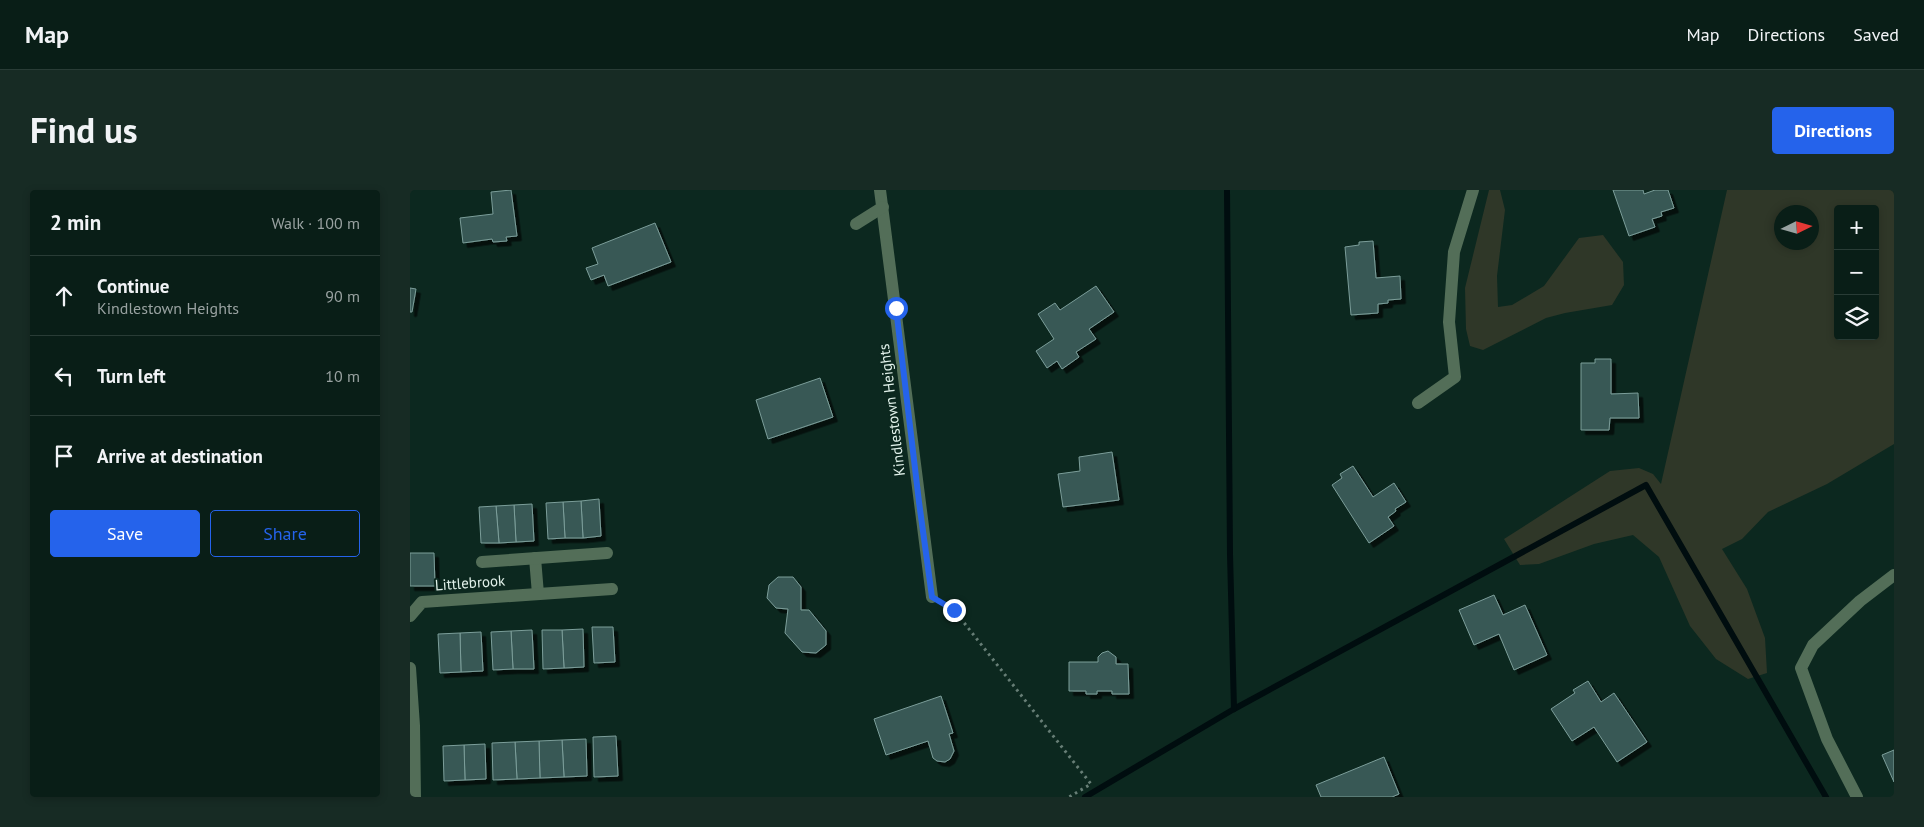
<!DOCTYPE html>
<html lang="en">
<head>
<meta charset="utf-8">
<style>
  body { margin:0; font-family:"PT Sans",sans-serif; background:#172b24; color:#f1f3f6 }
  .controls { position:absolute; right:15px; top:15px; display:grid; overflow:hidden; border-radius:5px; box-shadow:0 2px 8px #0003 }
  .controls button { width:45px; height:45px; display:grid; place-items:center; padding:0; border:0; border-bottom:1px solid #293c36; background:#091e17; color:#f1f3f6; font:25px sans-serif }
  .compass { position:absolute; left:1364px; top:15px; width:45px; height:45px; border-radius:50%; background:#091e17; box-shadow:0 2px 8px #0003; rotate:85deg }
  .stop { position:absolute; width:15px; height:15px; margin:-11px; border:4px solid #2563eb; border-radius:50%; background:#fff }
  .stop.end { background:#2563eb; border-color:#fff; box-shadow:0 1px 5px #0008 }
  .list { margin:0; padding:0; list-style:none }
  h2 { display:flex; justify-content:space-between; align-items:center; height:65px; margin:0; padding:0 20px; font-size:21px }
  h2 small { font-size:16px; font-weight:400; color:#99a2a1 }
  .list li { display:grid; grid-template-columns:32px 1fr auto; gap:15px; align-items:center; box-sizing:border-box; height:80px; padding:0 20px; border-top:1px solid #293c36 }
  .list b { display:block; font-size:19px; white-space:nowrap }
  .list p { margin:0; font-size:16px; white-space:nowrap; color:#99a2a1 }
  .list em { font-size:16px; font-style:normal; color:#99a2a1 }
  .actions { display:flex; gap:10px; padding:15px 20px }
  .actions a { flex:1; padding:11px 0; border:1px solid #2563eb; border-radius:5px; text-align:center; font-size:18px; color:#2563eb }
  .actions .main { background:#2563eb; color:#fff }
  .icon { flex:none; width:28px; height:28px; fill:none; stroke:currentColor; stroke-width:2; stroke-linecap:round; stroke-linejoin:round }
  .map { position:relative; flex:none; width:1484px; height:607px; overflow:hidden; border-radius:5px }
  header { display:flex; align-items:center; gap:30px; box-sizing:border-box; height:70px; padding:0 25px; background:#091e17; border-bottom:1px solid #293c36 }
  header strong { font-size:24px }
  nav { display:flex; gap:28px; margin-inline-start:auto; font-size:18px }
  .intro { display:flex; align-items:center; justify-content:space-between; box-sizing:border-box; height:120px; padding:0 30px }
  h1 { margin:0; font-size:35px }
  .button { padding:12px 22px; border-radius:5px; background:#2563eb; color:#fff; font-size:18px; font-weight:700 }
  main { display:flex; gap:30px; padding:0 30px }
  aside { flex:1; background:#091e17; border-radius:5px; box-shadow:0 2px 8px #0003 }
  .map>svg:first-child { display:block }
</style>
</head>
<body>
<header>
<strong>Map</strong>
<nav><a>Map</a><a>Directions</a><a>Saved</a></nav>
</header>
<div class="intro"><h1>Find us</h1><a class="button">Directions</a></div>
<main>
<aside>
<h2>2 min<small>Walk · 100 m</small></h2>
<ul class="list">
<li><svg class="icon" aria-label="ahead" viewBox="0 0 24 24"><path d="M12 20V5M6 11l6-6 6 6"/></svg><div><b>Continue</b><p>Kindlestown Heights</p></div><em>90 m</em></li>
<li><svg class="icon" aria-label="left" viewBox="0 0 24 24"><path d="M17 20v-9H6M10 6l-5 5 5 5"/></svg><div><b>Turn left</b></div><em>10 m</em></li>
<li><svg class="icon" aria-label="arrive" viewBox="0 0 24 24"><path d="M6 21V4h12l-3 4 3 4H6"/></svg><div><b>Arrive at destination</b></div></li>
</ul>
<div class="actions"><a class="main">Save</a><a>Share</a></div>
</aside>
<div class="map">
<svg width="1484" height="607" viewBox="0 0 1484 607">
  <defs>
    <filter id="shadow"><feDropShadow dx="4.5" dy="4.5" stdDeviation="0" flood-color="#0009"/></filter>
  </defs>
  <rect width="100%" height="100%" fill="#0c281f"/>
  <g fill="#2f3728" fill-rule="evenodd">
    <path d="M1079,0H1090L1095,20L1087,86L1088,117L1102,115L1134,96L1169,48L1193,45L1213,72L1214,95L1202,115L1155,123L1136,128L1073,160L1060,156L1056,139L1055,98Z"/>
    <path d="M1317,0H1484V254L1417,294L1358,322L1332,349L1312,359L1337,399L1355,448L1357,483L1338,489L1306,469L1280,436L1249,367L1223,345L1184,354L1129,374L1110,375L1094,349L1200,281L1229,278L1243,284L1251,294ZM1428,19H1465V146H1428ZM1402,22V52H1372V22Z"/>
  </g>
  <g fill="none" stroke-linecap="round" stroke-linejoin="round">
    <g stroke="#000d0f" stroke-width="6">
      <path d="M824,519L1236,295L1416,607"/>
      <path d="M675,607L824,519L820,364L817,0"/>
    </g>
  </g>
  <g fill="#385855" stroke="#7c9e9a" filter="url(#shadow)">
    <path d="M101,0L107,46L96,47L97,51L83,52L82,49L53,53L50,28L83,24L81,2Z"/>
    <path d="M1203,0H1233L1234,4L1245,0H1258L1264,18L1251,22L1252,26L1242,29L1245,37L1219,46Z"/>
    <path d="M245,33L261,72L198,96L194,85L181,90L176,78L188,74L182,58Z"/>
    <path d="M963,51L966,88L990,86L991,109L978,110V113L968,114V123L941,125L935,57L949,55V52Z"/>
    <path d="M686,96L704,122L679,139L686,149L666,162L669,167L652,179L647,171L637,178L626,161L644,149L628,124L645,113L650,120Z"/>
    <path d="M0,98L6,99L2,122H0Z"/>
    <path d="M1185,169H1201V204L1228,203L1229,228H1200L1199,240H1171V173H1185Z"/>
    <path d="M410,188L423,227L358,249L346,210Z"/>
    <path d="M702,262L709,310L653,317L648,284L670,281L669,267Z"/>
    <path d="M943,276L963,307L984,293L996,312L985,319L986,321L978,327L984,336L959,353L922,295L932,288L930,284Z"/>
    <path d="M189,309L191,346L173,348L171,311Z"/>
    <path d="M171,311L173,348H155L153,312Z"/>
    <path d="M153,312L155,348L138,349L136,313Z"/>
    <path d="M122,314L124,351L106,352L104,315Z"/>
    <path d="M104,315L106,352L89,353L86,316Z"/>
    <path d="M86,316L89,353H71L69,317Z"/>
    <path d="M0,363H24L25,396H0Z"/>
    <path d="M368,387H383L391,397V420H399L416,441V455L406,463L392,462L375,443L378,419L366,418L357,408L359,395Z"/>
    <path d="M1084,405L1093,425L1115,415L1137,465L1104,480L1089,444L1064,455L1049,420Z"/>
    <path d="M182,437H203L205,472L184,473Z"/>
    <path d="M173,439L174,477L154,478L152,440Z"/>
    <path d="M122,440L124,479H103L101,441Z"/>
    <path d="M132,440H152L154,478L133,479Z"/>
    <path d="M101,441L103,479L83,480L81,442Z"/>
    <path d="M71,442L73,481L51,482L50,443Z"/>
    <path d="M50,443L51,482L30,483L28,444Z"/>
    <path d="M698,461L706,467V474H718L719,504H702V501H687V504H676V501H659V472H688V467L692,463Z"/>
    <path d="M1178,491L1191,512L1204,503L1237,552L1207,572L1184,537L1162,551L1141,519L1165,503L1163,500Z"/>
    <path d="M531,506L543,543L539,544L544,561L540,569L535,572L527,571L523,568L518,551L476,565L464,529Z"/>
    <path d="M206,546L208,586L184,587L183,547Z"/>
    <path d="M176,549L177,586L154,587L152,550Z"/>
    <path d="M152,550L154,587L130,588L129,551Z"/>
    <path d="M129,551L130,588L107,589L105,552Z"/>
    <path d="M105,552L107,589L83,590L82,553Z"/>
    <path d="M75,554L76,589L55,590L54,555Z"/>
    <path d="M54,555L55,590L34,591L33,556Z"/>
    <path d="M1484,560V592L1472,565Z"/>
    <path d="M974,567L989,604L982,607H911L906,595Z"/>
  </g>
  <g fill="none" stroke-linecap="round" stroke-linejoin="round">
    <path stroke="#677e76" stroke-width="3" stroke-dasharray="2.5 4" stroke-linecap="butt" d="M536,415L544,420L681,594L659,607"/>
    <g stroke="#536e58" stroke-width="12">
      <path d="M470,0L522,407"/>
      <path d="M446,34L473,17"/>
      <path d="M1008,213L1045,187L1039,132L1044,62L1063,0"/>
      <path d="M125,368L128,404"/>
      <path d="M72,372L197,363"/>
      <path d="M0,426L12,412L202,399"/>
      <path d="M0,478L4,536L5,607"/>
      <path d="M1447,607L1417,549L1391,478L1403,455L1450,411L1484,385"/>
    </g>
  </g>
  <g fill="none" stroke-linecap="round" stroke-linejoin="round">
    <path stroke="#2563eb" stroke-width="6" d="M486,118L509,312L522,407L544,420"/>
  </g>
  <g text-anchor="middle" stroke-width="4" stroke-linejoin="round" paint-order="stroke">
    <g font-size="15" fill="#e1f1ea" stroke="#0c281f">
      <text transform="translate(482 220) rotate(-97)" y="5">Kindlestown Heights</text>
      <text transform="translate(60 393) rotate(-4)" y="5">Littlebrook</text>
    </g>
  </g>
</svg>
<div class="controls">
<button>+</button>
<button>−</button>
<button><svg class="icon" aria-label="layers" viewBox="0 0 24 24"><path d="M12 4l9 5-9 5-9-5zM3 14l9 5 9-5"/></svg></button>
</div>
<svg class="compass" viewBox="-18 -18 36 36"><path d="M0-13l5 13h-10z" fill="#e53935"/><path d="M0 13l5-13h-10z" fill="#99a2a1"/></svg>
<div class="stop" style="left:486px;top:118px"></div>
<div class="stop end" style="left:544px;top:420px"></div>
</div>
</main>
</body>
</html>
